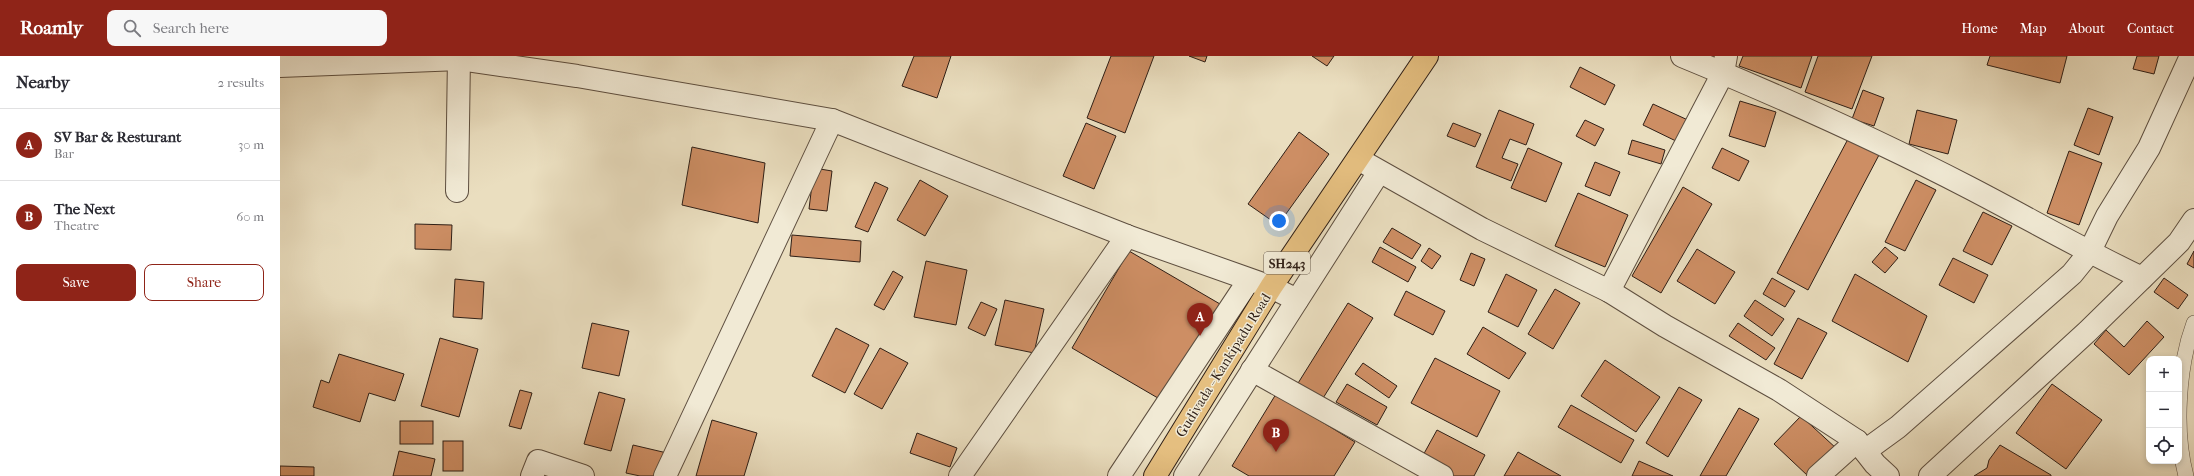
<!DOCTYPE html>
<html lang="en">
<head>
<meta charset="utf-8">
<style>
  body { margin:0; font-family:"IM FELL French Canon",serif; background:#f7f7f7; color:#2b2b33 }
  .controls { position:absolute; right:12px; bottom:12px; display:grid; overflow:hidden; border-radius:8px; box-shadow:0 2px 6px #0003 }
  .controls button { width:36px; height:36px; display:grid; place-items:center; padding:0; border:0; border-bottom:1px solid #e1e1e2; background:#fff; color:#2b2b33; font:20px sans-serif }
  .you { position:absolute; left:999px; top:165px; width:14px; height:14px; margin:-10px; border:3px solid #fff; border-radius:50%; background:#1a73e8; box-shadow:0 0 0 6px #1a73e833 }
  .badge { display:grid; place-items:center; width:26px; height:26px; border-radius:50%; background:#8f2418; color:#fff; font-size:13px; font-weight:700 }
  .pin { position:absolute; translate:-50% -33px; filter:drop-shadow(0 1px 2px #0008) }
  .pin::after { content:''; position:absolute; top:21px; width:14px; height:12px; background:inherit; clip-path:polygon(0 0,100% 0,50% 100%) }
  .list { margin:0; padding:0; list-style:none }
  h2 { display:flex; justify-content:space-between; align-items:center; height:52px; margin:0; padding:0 16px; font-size:17px }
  h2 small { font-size:13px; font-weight:400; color:#7c7c81 }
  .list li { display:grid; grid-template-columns:26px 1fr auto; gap:12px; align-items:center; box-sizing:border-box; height:72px; padding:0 16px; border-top:1px solid #e1e1e2 }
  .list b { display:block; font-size:15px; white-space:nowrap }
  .list p { margin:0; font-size:13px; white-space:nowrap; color:#7c7c81 }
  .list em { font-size:13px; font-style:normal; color:#7c7c81 }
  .actions { display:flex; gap:8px; padding:12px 16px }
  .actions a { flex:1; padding:9px 0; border:1px solid #8f2418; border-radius:8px; text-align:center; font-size:14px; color:#8f2418 }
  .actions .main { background:#8f2418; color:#fff }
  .icon { flex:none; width:22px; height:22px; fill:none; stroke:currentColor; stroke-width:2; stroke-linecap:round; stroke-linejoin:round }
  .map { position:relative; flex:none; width:1914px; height:420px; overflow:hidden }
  header { display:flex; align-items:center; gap:24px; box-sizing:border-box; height:56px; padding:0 20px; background:#8f2418; color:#fff }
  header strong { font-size:19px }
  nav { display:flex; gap:22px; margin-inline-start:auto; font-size:14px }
  .search { width:280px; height:36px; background:#f7f7f7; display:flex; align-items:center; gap:10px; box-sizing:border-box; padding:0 14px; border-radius:8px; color:#7c7c81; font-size:15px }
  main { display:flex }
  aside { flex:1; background:#fff }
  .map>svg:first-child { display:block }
</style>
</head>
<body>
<header>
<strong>Roamly</strong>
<div class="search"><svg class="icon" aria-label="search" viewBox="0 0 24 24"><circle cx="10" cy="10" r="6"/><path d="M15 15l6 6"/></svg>Search here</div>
<nav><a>Home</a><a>Map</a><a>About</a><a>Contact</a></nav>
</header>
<main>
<aside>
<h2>Nearby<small>2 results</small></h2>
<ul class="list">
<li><span class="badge">A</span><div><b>SV Bar &amp; Resturant</b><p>Bar</p></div><em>30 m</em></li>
<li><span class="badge">B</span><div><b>The Next</b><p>Theatre</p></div><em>60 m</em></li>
</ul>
<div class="actions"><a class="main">Save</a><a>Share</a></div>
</aside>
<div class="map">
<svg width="1914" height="420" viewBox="0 0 1914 420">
  <rect width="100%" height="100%" fill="#eadebf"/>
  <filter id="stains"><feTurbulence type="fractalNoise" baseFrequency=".005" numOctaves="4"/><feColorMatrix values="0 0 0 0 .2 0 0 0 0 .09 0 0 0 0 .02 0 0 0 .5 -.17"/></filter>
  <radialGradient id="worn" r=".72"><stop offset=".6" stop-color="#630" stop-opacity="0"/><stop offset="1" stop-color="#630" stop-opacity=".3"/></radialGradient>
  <g fill="#cd8e64" stroke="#2f1f16">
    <path d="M634,0H671L657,42L622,30Z"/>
    <path d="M831,0H874L845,77L807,62Z"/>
    <path d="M909,0H927L925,6Z"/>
    <path d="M1032,0H1054L1047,10Z"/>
    <path d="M1463,0H1532L1521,32L1459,10Z"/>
    <path d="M1538,0H1592L1572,53L1525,36Z"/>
    <path d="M1710,0H1787L1780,27L1707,9Z"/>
    <path d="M1857,0H1879L1874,18L1853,13Z"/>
    <path d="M1300,11L1335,29L1325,49L1290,31Z"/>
    <path d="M1583,34L1604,42L1594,70L1572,63Z"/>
    <path d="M1460,45L1496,56L1485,91L1449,80Z"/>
    <path d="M1373,48L1410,65L1400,87L1363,69Z"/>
    <path d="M1808,52L1833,61L1819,99L1794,89Z"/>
    <path d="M1219,54L1254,68L1246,89L1230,83L1222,102L1238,108L1231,125L1196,111Z"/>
    <path d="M1637,54L1677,64L1668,98L1629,88Z"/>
    <path d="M1305,64L1324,73L1315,90L1296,80Z"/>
    <path d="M806,67L836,80L814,133L783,120Z"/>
    <path d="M1173,67L1201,78L1195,91L1167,80Z"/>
    <path d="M1019,76L1049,98L998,169L968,148Z"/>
    <path d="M1568,83L1599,99L1528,234L1497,217Z"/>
    <path d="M1352,84L1385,94L1381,108L1348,98Z"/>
    <path d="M412,91L485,107L478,167L402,149Z"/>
    <path d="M1248,92L1282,107L1266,146L1231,132Z"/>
    <path d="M1442,92L1469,105L1459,125L1432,112Z"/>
    <path d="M1789,95L1822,107L1799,169L1767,157Z"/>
    <path d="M1315,106L1340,116L1330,140L1305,130Z"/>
    <path d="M534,112L552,115L547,155L529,153Z"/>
    <path d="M640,124L668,140L645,180L617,164Z"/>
    <path d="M1636,124L1656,134L1625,195L1605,186Z"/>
    <path d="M595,126L608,132L588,176L575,171Z"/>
    <path d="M1403,131L1432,148L1381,237L1352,220Z"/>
    <path d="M1298,137L1348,159L1325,211L1275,190Z"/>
    <path d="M1703,156L1732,170L1712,209L1683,195Z"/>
    <path d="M135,168L172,169L171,194L135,193Z"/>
    <path d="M1112,172L1141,189L1132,203L1103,186Z"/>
    <path d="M512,179L581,185L580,206L510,200Z"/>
    <path d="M1100,191L1136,211L1128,226L1092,206Z"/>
    <path d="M1605,191L1618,202L1605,217L1592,206Z"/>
    <path d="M1149,192L1161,200L1152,213L1141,205Z"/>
    <path d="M1417,193L1455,216L1435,248L1397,225Z"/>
    <path d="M849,195L940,248L883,345L792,292Z"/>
    <path d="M1914,195V212L1907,208Z"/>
    <path d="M1191,197L1205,203L1194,230L1180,224Z"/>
    <path d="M1673,202L1708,219L1694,247L1659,229Z"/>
    <path d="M646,205L687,214L676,269L634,261Z"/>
    <path d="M613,215L623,221L604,254L594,249Z"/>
    <path d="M1226,218L1257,234L1238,271L1208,256Z"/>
    <path d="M1575,218L1647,260L1628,306L1552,265Z"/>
    <path d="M1492,222L1515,235L1505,251L1483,238Z"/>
    <path d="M1884,222L1908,239L1898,253L1874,236Z"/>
    <path d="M175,223L204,226L202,263L173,261Z"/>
    <path d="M1275,233L1300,247L1273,293L1248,278Z"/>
    <path d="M1126,235L1165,255L1153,279L1114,259Z"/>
    <path d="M725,244L764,253L754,297L715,289Z"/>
    <path d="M1475,244L1504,263L1492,280L1464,260Z"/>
    <path d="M701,246L717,253L705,280L688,272Z"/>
    <path d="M1068,247L1093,262L1040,347L1015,332Z"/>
    <path d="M1518,262L1547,277L1522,323L1494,308Z"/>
    <path d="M1867,265L1884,281L1849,319L1814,288L1826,274L1844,291Z"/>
    <path d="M312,267L349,275L339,320L302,312Z"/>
    <path d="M1458,267L1495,292L1486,304L1449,280Z"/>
    <path d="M1203,271L1246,297L1229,323L1187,298Z"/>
    <path d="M556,272L589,289L565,337L532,320Z"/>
    <path d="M160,282L198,293L179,361L141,350Z"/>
    <path d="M600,292L628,307L602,353L574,338Z"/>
    <path d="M59,298L124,318L115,345L89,337L80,366L33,351L41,324L49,327Z"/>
    <path d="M1155,302L1220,335L1197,381L1131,347Z"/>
    <path d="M1325,304L1380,341L1356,376L1301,340Z"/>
    <path d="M1083,307L1117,330L1109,342L1075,318Z"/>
    <path d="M1067,328L1107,351L1097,369L1056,346Z"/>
    <path d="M1772,328L1822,364L1786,413L1736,377Z"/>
    <path d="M1399,331L1422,344L1388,401L1366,387Z"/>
    <path d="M240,334L252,337L241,373L229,370Z"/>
    <path d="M319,336L345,343L331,395L304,388Z"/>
    <path d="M996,338L1075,386L1054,420H969L952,410Z"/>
    <path d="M1291,349L1354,384L1341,407L1278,371Z"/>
    <path d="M1459,352L1479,363L1446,420H1420Z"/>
    <path d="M1521,360L1557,393L1528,420L1494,388Z"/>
    <path d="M432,364L477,377L464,420H416Z"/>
    <rect x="120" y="365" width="33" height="23"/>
    <path d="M1157,374L1205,399L1194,420H1173L1141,403Z"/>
    <path d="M637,377L677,392L670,411L630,397Z"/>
    <rect x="163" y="385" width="20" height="30"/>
    <path d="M353,389L387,397L381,420H360L346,417Z"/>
    <path d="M1720,389L1771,419V420H1694L1707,412L1709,404Z"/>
    <path d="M119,395L155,403L151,420H113Z"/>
    <path d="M1238,396L1281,420H1224Z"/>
    <path d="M1359,405L1393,420H1352Z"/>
    <path d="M0,410L34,411V420H0Z"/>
  </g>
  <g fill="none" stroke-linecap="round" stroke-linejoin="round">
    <g stroke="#5e4f40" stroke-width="16">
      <path id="lane" d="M1906,420C1894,375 1898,310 1914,267"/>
    </g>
    <g stroke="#5e4f40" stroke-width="24">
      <g id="street">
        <path d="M1402,0C1499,40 1595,83 1688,131C1746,161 1803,194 1862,222"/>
        <path d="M0,10L180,3L297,20L552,64"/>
        <path d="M1078,103L1202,173L1329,235L1385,270L1499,334L1577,385L1595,408L1608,420"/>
        <path d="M177,135L179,0"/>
        <path d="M1329,235L1443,17L1446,0"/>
        <path d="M972,314L1162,420"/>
        <path d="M1585,395L1618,371L1792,218L1809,197L1827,160L1869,92L1911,0"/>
        <path d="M252,420L258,405L303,420"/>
        <path d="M385,420L552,64L847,180L991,231L1017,244"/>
        <path d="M680,420L847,180"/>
        <path d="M839,420L969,224"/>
        <path d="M905,420L1099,116"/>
        <path d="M1538,420L1577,385"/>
        <path d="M1650,420L1808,275L1899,186L1914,164"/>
      </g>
    </g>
    <g stroke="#2f1f16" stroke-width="24">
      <path id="primary" d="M875,420L991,231L1147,0"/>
    </g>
    <use href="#lane" stroke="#f1ead5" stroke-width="15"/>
    <use href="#street" stroke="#f1ead5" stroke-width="22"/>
    <use href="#primary" stroke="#e5bf80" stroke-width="22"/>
  </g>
  <g text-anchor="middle" stroke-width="3" stroke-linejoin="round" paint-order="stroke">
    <rect fill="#f1ead5" stroke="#695c4f" stroke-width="1" x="984" y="196" width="46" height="22" rx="3"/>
    <g font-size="13" font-weight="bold" fill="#2f1f16">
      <text x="1007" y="212">SH243</text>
    </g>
    <g font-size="14" fill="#2f1f16" stroke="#f1ead5">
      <text transform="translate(943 309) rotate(-58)" y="5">Gudivada - Kankipadu Road</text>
    </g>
  </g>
  <rect width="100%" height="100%" filter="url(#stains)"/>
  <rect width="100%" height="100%" fill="url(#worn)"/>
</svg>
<div class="controls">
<button>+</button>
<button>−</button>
<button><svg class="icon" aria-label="locate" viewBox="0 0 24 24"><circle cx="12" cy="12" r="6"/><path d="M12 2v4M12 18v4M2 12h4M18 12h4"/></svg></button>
</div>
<div class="you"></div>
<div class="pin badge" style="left:920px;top:280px">A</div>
<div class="pin badge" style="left:996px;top:396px">B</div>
</div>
</main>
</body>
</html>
